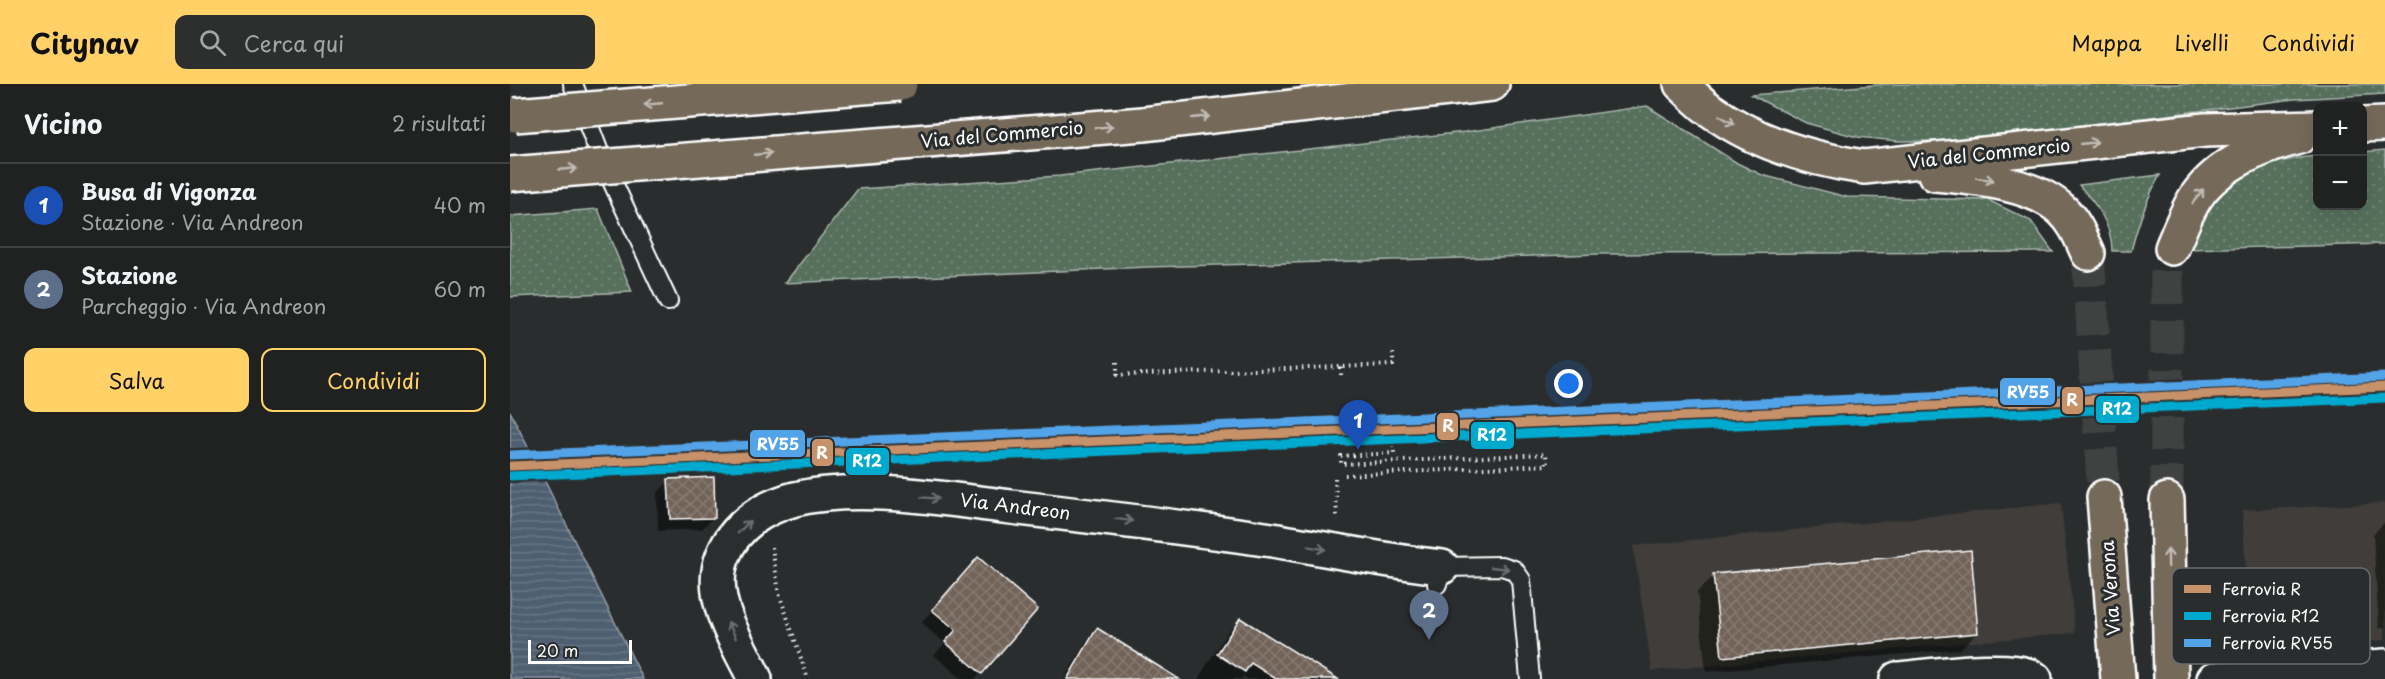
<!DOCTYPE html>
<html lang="it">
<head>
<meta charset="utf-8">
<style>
  body { margin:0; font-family:"Playpen Sans",sans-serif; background:#2d2f2f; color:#f1f3f6 }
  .controls { position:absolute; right:18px; top:18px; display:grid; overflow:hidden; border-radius:12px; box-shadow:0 6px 24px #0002 }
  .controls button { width:54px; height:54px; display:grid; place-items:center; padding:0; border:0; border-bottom:2px solid #3d3f40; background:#202222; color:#f1f3f6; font:30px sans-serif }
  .scale { position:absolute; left:18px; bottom:15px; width:104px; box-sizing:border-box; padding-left:6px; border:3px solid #fff; border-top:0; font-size:16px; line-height:21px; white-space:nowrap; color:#fff; -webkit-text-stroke:4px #2a2d2e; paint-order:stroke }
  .you { position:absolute; left:1059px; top:300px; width:21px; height:21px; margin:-15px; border:4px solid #fff; border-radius:50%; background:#1a73e8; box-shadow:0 0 0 9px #1a73e833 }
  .badge { display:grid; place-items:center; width:39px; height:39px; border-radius:50%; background:#ffd166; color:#fff; font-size:20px; font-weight:700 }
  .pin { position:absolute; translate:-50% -50px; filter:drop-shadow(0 2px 3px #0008) }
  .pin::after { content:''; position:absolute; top:32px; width:21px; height:18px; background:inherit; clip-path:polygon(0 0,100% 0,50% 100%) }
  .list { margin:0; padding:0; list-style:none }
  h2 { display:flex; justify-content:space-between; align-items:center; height:78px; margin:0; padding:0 24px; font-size:26px }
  h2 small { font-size:20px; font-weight:400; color:#a2a4a5 }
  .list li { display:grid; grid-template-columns:39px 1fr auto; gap:18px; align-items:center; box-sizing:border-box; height:84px; padding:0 24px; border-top:2px solid #3d3f40 }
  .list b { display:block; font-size:22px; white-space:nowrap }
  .list p { margin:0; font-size:20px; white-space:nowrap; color:#a2a4a5 }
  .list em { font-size:20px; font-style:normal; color:#a2a4a5 }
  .actions { display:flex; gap:12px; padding:18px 24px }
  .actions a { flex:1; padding:14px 0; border:2px solid #ffd166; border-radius:12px; text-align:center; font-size:21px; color:#ffd166 }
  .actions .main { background:#ffd166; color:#111 }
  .icon { flex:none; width:33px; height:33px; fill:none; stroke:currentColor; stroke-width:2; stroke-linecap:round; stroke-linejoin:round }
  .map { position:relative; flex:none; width:1875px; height:595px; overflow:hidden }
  header { display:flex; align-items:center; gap:36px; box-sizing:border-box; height:84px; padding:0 30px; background:#ffd166; color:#111 }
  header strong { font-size:28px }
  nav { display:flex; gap:33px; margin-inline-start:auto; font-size:21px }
  .search { width:420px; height:54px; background:#2d2f2f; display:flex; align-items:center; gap:15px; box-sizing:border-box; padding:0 21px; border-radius:12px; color:#a2a4a5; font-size:22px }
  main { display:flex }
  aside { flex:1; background:#202222 }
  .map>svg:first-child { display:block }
</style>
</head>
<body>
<header>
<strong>Citynav</strong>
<div class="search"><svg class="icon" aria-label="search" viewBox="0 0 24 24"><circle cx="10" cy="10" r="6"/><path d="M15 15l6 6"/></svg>Cerca qui</div>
<nav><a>Mappa</a><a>Livelli</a><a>Condividi</a></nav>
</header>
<main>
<aside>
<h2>Vicino<small>2 risultati</small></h2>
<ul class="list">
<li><span class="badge" style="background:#1a4fb4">1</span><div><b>Busa di Vigonza</b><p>Stazione · Via Andreon</p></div><em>40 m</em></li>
<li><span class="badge" style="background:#5c6f8a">2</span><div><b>Stazione</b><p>Parcheggio · Via Andreon</p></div><em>60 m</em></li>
</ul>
<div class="actions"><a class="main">Salva</a><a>Condividi</a></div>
</aside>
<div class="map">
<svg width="1875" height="595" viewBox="0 0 1875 595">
  <defs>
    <pattern id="grass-dots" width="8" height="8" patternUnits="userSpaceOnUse" patternTransform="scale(1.5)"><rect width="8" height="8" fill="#566f5c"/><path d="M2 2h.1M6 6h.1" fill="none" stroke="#6f8574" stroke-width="1.8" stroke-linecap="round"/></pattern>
    <pattern id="water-rules" width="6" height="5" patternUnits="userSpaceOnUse" patternTransform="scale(1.5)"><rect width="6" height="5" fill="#4e5f70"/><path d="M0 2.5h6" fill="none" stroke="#697785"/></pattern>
    <pattern id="building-cross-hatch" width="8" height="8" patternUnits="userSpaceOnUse" patternTransform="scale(1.5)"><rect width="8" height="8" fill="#716358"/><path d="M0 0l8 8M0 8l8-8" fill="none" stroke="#867a71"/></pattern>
  </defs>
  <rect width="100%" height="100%" fill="#2a2d2e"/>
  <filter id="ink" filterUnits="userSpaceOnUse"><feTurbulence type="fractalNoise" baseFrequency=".0167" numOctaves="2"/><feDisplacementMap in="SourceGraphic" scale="12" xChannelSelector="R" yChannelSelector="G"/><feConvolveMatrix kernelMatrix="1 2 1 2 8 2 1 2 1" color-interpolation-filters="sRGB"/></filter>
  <g filter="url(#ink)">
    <g fill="#3f3d3b">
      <path d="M1551,419L1565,549L1142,587L1123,462Z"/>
      <path d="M1875,419V556L1741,568L1732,426Z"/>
    </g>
    <g fill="url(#grass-dots)" stroke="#aab7ae" stroke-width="1.5">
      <path d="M1377,0H1875V10L1784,15L1497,51L1435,57H1388L1347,53L1296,39L1241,11Z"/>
      <path d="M1137,22L1227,79L1252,91L1337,113L1478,116L1521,137L1543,168L1090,170L638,183L275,199L348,105L550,92L955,48Z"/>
      <path d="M1875,66V160L1675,165C1683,152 1690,137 1698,125C1723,89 1767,75 1807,72L1808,122H1852L1853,68Z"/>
      <path d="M1650,91C1636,115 1628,140 1621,167H1602C1602,140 1586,120 1569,101Z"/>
      <path d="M88,125L122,208L0,213V132Z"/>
    </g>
    <path fill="url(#water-rules)" stroke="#959fa9" stroke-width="1.5" d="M0,327L133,595H0Z"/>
    <g fill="#0007">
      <path d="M159,397L204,433L192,445L148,447L147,409Z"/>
      <path d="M1875,438V544H1869L1863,450Z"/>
      <path d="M456,487L526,525L465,595H452L424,571L435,559L411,539Z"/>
      <path d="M1204,492L1467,549L1450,565L1196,588L1187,508Z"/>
      <path d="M730,536L809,595H738L733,592L731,595H688L719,546Z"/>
      <path d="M587,546L667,595H554L577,557Z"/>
    </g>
    <g fill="url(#building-cross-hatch)" stroke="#fff" stroke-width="1.5">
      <path d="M204,393L205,434L160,435L158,395Z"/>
      <path d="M1461,466L1468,549L1212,573L1203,490Z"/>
      <path d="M468,473L528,525L472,590L435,558L446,546L422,526Z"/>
      <path d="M730,534L828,595H766L741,579L735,588L707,570Z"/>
      <path d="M587,544L669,595H557Z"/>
    </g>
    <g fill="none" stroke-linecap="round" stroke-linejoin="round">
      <g stroke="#3f4243" stroke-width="33" stroke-dasharray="33 16" stroke-linecap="butt">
        <path d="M1578,169L1594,413"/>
        <path d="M1657,416V187L1662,164"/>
      </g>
      <g stroke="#fff" stroke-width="22">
        <g id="lane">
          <path d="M63,0L90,71L158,217"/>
          <path d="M927,500L932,483L992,482L1004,486L1011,496L1020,595"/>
        </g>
      </g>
      <g stroke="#fff" stroke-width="38">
        <g id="street">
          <path d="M245,595C228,559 196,513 213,472C225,441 254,423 285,415C349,400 436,415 501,423C588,433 675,443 762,456C818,465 874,477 932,483"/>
          <path d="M1387,595C1413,593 1507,579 1525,595"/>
          <path d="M1704,595L1875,582"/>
        </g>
      </g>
      <g stroke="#fff" stroke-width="38">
        <g id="primary">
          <path d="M1171,0C1180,8 1189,18 1199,25C1244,58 1299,75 1354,83L1695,46L1808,43"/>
          <path d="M1852,41L1875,40"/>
          <path d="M1425,90C1463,94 1522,98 1552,126C1565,138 1571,154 1578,169"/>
          <path d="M1662,164C1669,148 1676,128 1686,113C1709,79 1751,63 1789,53"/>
          <path d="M1594,413L1608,595"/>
          <path d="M1657,416L1661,595"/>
        </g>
      </g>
      <g stroke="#fff" stroke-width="38">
        <path id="highway" d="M633,40L982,0"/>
      </g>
      <g stroke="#fff" stroke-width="4" stroke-dasharray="1.5 4.5" stroke-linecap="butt">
        <path d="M607,278V291L883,281V269"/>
        <path d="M831,291V283"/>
        <path d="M835,391L1037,381L1036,370L831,380V372L884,369L883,358"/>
        <path d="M825,394L827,433"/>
        <path d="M262,463L269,509L298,595"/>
      </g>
      <use href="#lane" stroke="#2a2d2e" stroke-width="18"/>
      <use href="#street" stroke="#2a2d2e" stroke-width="33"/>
      <use href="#primary" stroke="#746a5a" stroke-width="33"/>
      <use href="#highway" stroke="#746a5a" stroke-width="33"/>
      <g stroke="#fff" stroke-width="38" stroke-linecap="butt">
        <g id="highway-bridge">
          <path d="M5,31L390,0"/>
          <path d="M0,90L633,40"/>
        </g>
      </g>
      <use href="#highway-bridge" stroke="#746a5a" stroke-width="33"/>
      <g stroke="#2a2d2e" stroke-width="14">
        <path id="rail-1" d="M0,382L1875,303"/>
      </g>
      <g stroke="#2a2d2e" stroke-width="14">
        <path id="rail-2" d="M0,392L1875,314"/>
      </g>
      <g stroke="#2a2d2e" stroke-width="14">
        <path id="rail-3" d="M0,371L1875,293"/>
      </g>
      <use href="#rail-1" stroke="#c7916a" stroke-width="9"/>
      <use href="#rail-2" stroke="#00a9ce" stroke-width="9"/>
      <use href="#rail-3" stroke="#53a3e8" stroke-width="9"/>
    </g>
    <defs><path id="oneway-shaft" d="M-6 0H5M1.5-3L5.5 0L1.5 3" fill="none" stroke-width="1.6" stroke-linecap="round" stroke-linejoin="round" transform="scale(1.5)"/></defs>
    <g stroke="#c0bcb5">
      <use href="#oneway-shaft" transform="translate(143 20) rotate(175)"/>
      <use href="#oneway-shaft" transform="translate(691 33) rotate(-6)"/>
      <use href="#oneway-shaft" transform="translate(1217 36) rotate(30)"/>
      <use href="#oneway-shaft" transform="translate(594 43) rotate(-5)"/>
      <use href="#oneway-shaft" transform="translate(1579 59) rotate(-6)"/>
      <use href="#oneway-shaft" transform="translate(253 70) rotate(-5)"/>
      <use href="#oneway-shaft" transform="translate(58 85) rotate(-5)"/>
      <use href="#oneway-shaft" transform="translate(1475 95) rotate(7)"/>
      <use href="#oneway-shaft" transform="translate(1688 112) rotate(-53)"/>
      <use href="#oneway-shaft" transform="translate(1658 474) rotate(-91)"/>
    </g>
    <g stroke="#6a6c6d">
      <use href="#oneway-shaft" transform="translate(420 414) rotate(4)"/>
      <use href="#oneway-shaft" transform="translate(614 436) rotate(7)"/>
      <use href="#oneway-shaft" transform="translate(234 443) rotate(-46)"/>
      <use href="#oneway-shaft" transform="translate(807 464) rotate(10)"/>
      <use href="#oneway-shaft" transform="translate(990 484) rotate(6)"/>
      <use href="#oneway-shaft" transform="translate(222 546) rotate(-115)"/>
    </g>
  </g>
  <g text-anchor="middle" stroke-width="6" stroke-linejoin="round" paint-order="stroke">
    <g font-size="18" fill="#fff" stroke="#2a2d2e">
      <text transform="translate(492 51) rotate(-5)" y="6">Via del Commercio</text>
      <text transform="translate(1479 70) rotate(-6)" y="6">Via del Commercio</text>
      <text transform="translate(505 423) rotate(7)" y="6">Via Andreon</text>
      <text transform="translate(1601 504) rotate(-94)" y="6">Via Verona</text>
    </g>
  </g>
  <rect x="1662" y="484" width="198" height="96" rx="9" fill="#2a2d2e" stroke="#6a6c6d" stroke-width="1.5"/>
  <rect x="1674" y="501" width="27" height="8" fill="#c7916a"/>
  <rect x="1674" y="528" width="27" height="8" fill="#00a9ce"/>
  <rect x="1674" y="555" width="27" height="8" fill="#53a3e8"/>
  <g font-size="16" fill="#fff">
    <text x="1712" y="511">Ferrovia R</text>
    <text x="1712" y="538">Ferrovia R12</text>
    <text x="1712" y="565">Ferrovia RV55</text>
  </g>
  <g stroke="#2a2d2e" stroke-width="2">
    <rect x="1489" y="293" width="57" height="29" rx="6" fill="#53a3e8"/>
    <rect x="1551" y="302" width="23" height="29" rx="6" fill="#c7916a"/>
    <rect x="1585" y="311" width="45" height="29" rx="6" fill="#00a9ce"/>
    <rect x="926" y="328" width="23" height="29" rx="6" fill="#c7916a"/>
    <rect x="960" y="337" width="45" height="29" rx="6" fill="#00a9ce"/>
    <rect x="239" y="345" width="57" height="29" rx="6" fill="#53a3e8"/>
    <rect x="301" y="354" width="23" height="29" rx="6" fill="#c7916a"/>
    <rect x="335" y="363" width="45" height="29" rx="6" fill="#00a9ce"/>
  </g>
  <g font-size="16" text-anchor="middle" font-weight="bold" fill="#fff">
    <text x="1518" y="314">RV55</text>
    <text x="1562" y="322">R</text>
    <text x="1607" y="331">R12</text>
    <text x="938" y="348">R</text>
    <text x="982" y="357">R12</text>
    <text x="268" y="366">RV55</text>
    <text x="312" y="375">R</text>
    <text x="357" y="383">R12</text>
  </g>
</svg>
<div class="controls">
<button>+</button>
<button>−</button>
</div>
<div class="scale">20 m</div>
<div class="you"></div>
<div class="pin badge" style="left:848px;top:366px;background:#1a4fb4">1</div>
<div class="pin badge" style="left:919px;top:556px;background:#5c6f8a">2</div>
</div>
</main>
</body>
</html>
